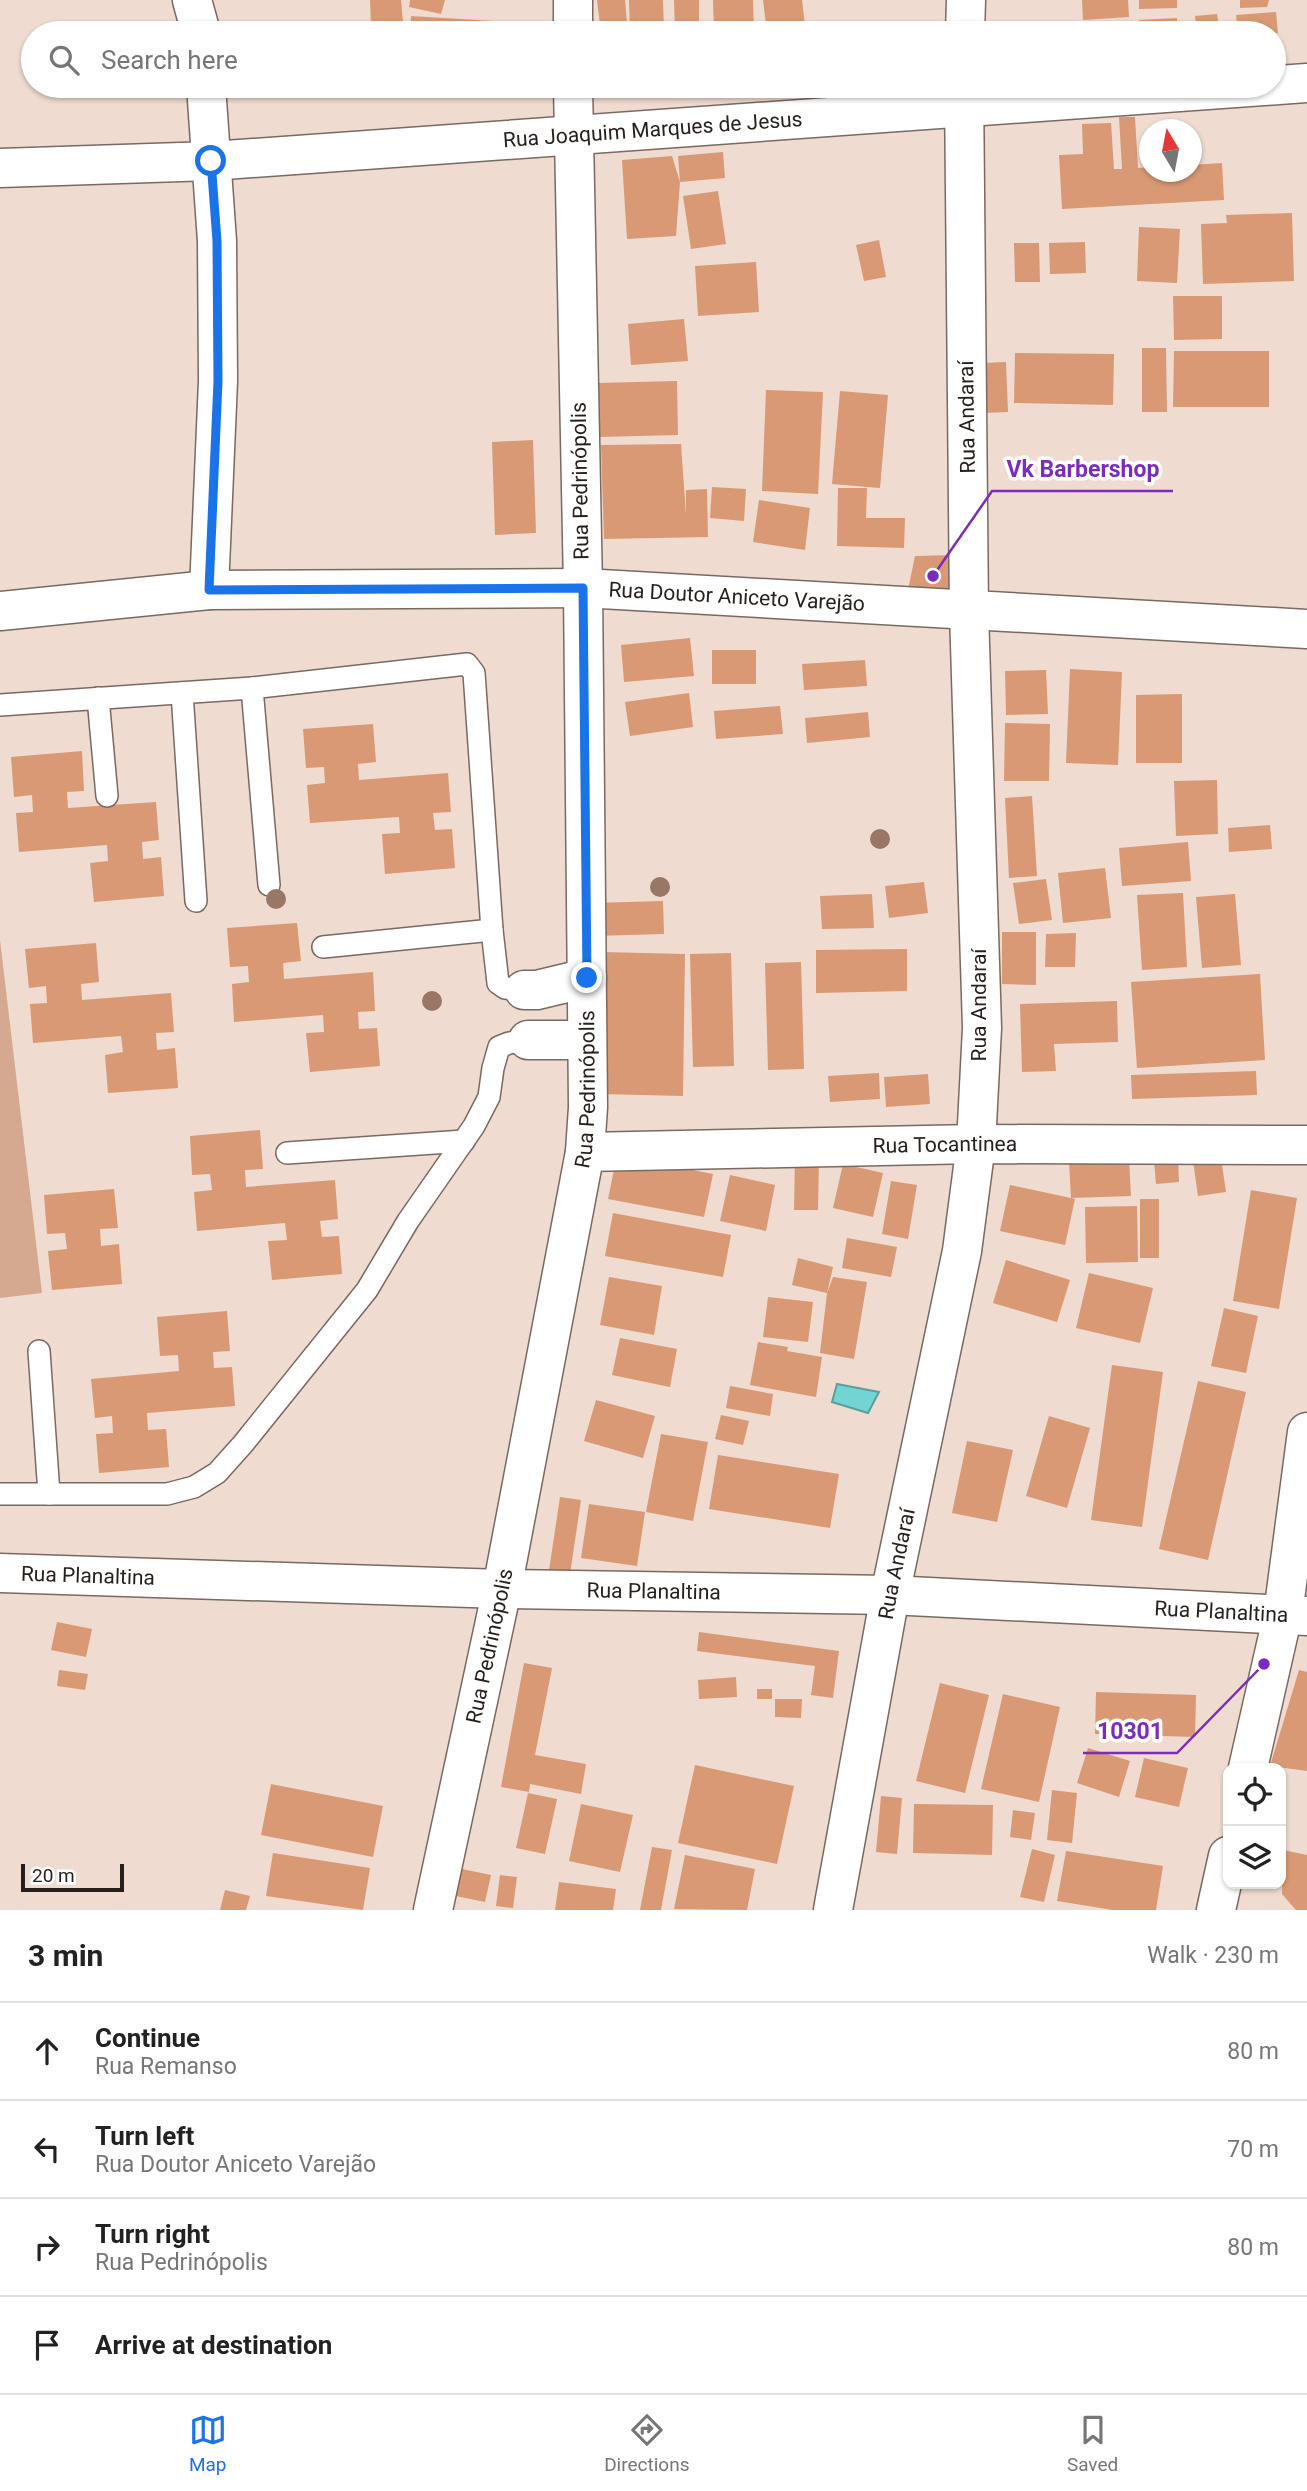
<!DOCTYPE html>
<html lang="en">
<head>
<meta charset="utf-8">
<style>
  body { margin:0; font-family:Roboto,sans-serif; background:#f2f2f2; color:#222 }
  .controls { position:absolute; right:21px; bottom:21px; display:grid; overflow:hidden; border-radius:14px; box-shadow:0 2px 5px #0004 }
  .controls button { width:63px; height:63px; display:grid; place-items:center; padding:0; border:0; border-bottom:2px solid #e0e0e0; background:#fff; color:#222; font:35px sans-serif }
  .compass { position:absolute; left:1139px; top:119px; width:63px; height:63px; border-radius:50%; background:#fff; box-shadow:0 2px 5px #0004; rotate:350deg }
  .scale { position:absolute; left:21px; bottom:18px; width:103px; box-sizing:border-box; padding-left:7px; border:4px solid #261f1b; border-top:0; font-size:19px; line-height:24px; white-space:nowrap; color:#261f1b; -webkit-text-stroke:5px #fff; paint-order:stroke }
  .stop { position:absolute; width:21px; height:21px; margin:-16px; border:5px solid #1a73e8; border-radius:50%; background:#fff }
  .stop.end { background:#1a73e8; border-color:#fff; box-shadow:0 2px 7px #0008 }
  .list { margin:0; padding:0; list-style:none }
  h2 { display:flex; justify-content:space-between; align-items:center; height:91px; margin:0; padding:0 28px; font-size:30px }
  h2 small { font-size:23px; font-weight:400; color:#767676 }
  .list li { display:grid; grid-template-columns:46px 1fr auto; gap:21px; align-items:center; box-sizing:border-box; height:98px; padding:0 28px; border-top:2px solid #e0e0e0 }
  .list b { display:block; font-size:26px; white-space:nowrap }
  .list p { margin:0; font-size:23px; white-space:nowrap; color:#767676 }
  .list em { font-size:23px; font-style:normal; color:#767676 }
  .icon { flex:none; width:38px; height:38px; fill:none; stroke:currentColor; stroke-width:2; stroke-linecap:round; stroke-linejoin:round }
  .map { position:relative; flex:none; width:1307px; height:1910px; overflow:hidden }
  .search { position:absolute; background:#fff; box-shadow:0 2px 5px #0004; left:21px; right:21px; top:21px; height:77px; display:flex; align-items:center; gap:18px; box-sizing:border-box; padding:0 24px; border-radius:38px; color:#767676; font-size:26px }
  .sheet { height:483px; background:#fff }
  nav { display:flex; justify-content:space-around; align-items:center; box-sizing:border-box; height:98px; border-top:2px solid #e0e0e0; background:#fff; font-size:19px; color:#767676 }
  nav a { display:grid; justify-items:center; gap:4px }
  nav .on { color:#1a73e8 }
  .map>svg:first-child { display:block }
</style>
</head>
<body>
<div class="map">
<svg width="1307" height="1910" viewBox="0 0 1307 1910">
  <rect width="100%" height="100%" fill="#efdbd0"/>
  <path fill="#d5a990" d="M0,940L42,1293L0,1298Z"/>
  <path fill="#73d4d4" stroke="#5c9e9c" stroke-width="2" d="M837,1384L879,1392L868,1413L832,1402Z"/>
  <g fill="#d99974">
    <path d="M370,0H401L403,22L371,24Z"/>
    <path d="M410,0H445L441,14L409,7Z"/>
    <path d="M597,0H625L628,33H601Z"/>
    <path d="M629,0H663L664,33H630Z"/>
    <path d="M674,0H699V33H675Z"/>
    <path d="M713,0H753L754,33H714Z"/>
    <path d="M763,0H802L806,33H767Z"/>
    <path d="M1082,0H1128L1129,17L1083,20Z"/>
    <path d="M1139,0H1177V8L1139,9Z"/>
    <path d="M1240,0H1269L1267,7L1240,8Z"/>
    <path d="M1276,12L1278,33H1238L1236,15Z"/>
    <path d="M1217,14L1220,33H1197L1195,16Z"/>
    <path d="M411,16L526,23L525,33H410Z"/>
    <path d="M1177,18V33H1140L1139,20Z"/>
    <path d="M1077,21L1078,33H1047L1046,24Z"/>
    <path d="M1119,117H1135L1138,168L1150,167V172H1192V165L1222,163L1224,200L1062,209L1059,155L1083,154L1082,124L1111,123L1114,169H1122Z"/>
    <path d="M723,152L725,178L680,182L676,236L627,239L622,160L672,156L680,182L678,156Z"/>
    <path d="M718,191L726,244L691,249L683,196Z"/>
    <path d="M1292,213L1294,281L1203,284L1201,224L1227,223L1226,215Z"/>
    <path d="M1139,227L1180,229L1177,283L1137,281Z"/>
    <path d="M879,240L886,277L864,281L856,245Z"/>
    <path d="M1085,242L1086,273L1050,274L1049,243Z"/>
    <path d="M1014,243H1039L1040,282H1015Z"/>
    <path d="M756,262L759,312L698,316L695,266Z"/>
    <path d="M1173,296H1222V339L1174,340Z"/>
    <path d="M684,319L688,361L631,365L628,324Z"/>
    <path d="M1142,348H1166L1167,412H1142Z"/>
    <path d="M1174,351H1269V407H1173Z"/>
    <path d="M1015,353L1114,354L1113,405L1014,403Z"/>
    <path d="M1006,362L1008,412L984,413L982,363Z"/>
    <path d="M677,381L678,435L599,437L598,383Z"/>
    <path d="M766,390L823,392L818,494L762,491Z"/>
    <path d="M840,391L888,395L880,488L832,484Z"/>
    <path d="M533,440L536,533L495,535L492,442Z"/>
    <path d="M681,444L686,515V490L707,489L708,537L604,539L601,445Z"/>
    <path d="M712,487L746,489L744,521L710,518Z"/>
    <path d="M838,488H867L866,518H905L904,548L837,546Z"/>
    <path d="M759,500L810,508L805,550L753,542Z"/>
    <path d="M955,555L954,599L907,595L915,556Z"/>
    <path d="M690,638L694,676L624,682L621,645Z"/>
    <rect x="712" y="650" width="44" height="34"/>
    <path d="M865,660L867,686L804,690L802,664Z"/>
    <path d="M1070,669L1122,672L1118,765L1066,763Z"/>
    <path d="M1046,670L1048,714L1006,715L1005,671Z"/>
    <path d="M689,693L693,727L630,736L625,702Z"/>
    <path d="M1182,694V763H1136V695Z"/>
    <path d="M780,706L783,734L716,739L714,711Z"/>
    <path d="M868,712L870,737L807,743L805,718Z"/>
    <path d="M1005,723L1050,724L1049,781H1004Z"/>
    <path d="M373,724L376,762L358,764L359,780L448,773L451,812L433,813L435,830L452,829L455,868L385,874L382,834L400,833L399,817L310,823L307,785L325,783L324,767L306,768L303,729Z"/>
    <path d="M82,751L84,791L67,792L68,808L156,802L159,840L142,842L143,859L161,857L164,896L94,902L90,863L108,861L107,845L19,852L16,813L33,812L32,795L14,797L11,757Z"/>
    <path d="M1217,780L1218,834L1176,836L1174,781Z"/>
    <path d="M1032,796L1037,876L1009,878L1005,798Z"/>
    <path d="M1270,825L1272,849L1229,852L1228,828Z"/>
    <path d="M1188,842L1191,881L1122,886L1119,848Z"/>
    <path d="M1105,868L1111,918L1063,923L1058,873Z"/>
    <path d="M1046,879L1052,920L1019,924L1013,883Z"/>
    <path d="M924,882L928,913L889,918L885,886Z"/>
    <path d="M1183,893L1187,967L1142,970L1137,895Z"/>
    <path d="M872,894L874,928L822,929L820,896Z"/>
    <path d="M1235,894L1241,965L1202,968L1196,897Z"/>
    <path d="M663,901L664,934L594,936L593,903Z"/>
    <path d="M297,923L301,961L283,963L284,979L373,972L375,1011L358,1012L359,1029L377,1028L380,1066L310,1072L306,1033L324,1032L323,1015L234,1022L232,984L249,982L248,966L230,967L227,928Z"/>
    <path d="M1002,932H1036V985L1002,984Z"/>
    <path d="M1076,933L1075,967H1045L1046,934Z"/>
    <path d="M96,943L99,982L81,984L82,1000L171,993L174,1032L156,1033L157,1050L175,1048L178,1088L108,1093L105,1055L123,1052L121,1036L33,1043L30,1004L47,1003L46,986L29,988L25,949Z"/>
    <path d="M907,949V991L816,993V950Z"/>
    <path d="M602,952L685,954L683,1096L600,1094Z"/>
    <path d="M731,953L734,1066L693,1067L690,954Z"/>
    <path d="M801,962L804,1069L768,1070L765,963Z"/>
    <path d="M1260,974L1265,1060L1137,1068L1131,982Z"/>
    <path d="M1117,1001L1118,1042L1054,1044L1056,1071L1022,1072L1020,1004Z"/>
    <path d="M1256,1071L1257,1095L1132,1099L1131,1075Z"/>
    <path d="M879,1073L880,1099L830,1102L828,1076Z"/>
    <path d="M928,1074L930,1104L886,1107L884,1077Z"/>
    <path d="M260,1130L263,1169L245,1170L246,1187L335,1180L338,1219L320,1221L322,1237L339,1236L342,1274L272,1280L268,1241L287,1240L285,1223L197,1231L194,1192L212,1190L210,1174L192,1175L190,1136Z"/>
    <path d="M617,1155L713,1174L704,1217L608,1199Z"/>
    <path d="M795,1156L819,1157L818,1210H794Z"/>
    <path d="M1221,1158L1226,1192L1198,1196L1193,1161Z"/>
    <path d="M1129,1159L1131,1196L1071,1198L1075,1199L1065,1245L1000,1231L1010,1185L1071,1198L1069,1161Z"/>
    <path d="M1178,1159L1179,1182L1156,1184L1154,1161Z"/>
    <path d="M843,1164L883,1173L873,1217L833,1208Z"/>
    <path d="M730,1175L775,1185L766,1231L720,1221Z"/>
    <path d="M891,1181L917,1185L908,1239L882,1234Z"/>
    <path d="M114,1189L118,1228L100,1229L101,1246L119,1244L122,1284L52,1290L48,1251L67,1249L65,1233L47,1234L44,1195Z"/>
    <path d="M1251,1190L1297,1198L1279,1309L1233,1301Z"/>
    <rect x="1140" y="1199" width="19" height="59"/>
    <path d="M1137,1206L1138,1262L1086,1263L1085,1207Z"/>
    <path d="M613,1213L731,1235L723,1277L605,1256Z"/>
    <path d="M847,1238L897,1247L891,1277L842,1268Z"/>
    <path d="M798,1258L833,1267L827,1293L833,1277L867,1282L854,1359L820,1353L827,1293L792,1285Z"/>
    <path d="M1006,1260L1070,1280L1057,1322L993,1303Z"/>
    <path d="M1089,1273L1153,1288L1140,1343L1076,1328Z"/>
    <path d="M609,1277L662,1286L654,1335L600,1325Z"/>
    <path d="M768,1297L813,1302L808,1342L763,1337Z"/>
    <path d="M1224,1308L1258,1316L1246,1373L1211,1366Z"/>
    <path d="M227,1311L230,1351L213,1352L214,1368L232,1367L235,1406L147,1413L148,1430L166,1429L169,1467L99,1473L96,1434L113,1433L112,1416L95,1418L91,1379L179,1371L178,1355L160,1356L157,1317Z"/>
    <path d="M620,1338L677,1349L670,1387L612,1375Z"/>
    <path d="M758,1342L788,1347L787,1351L822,1357L816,1397L750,1385Z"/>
    <path d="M1112,1365L1163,1372L1142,1527L1091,1520Z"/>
    <path d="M1198,1381L1246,1392L1208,1560L1159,1549Z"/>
    <path d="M730,1386L773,1394L770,1416L726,1408Z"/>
    <path d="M596,1400L655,1416L643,1458L584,1441Z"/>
    <path d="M721,1415L749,1421L743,1445L715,1439Z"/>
    <path d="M1049,1416L1090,1428L1067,1508L1026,1496Z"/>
    <path d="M661,1434L708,1442L693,1521L646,1512Z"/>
    <path d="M967,1441L1013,1450L997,1522L952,1513Z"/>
    <path d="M718,1455L839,1474L830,1528L709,1509Z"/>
    <path d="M560,1497L581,1500L569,1581L548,1577Z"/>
    <path d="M589,1504L645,1512L637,1566L581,1558Z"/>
    <path d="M57,1622L92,1629L86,1657L51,1650Z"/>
    <path d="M699,1632L839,1651L833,1698L811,1695L815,1666L697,1651Z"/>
    <path d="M524,1663L552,1668L535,1755L586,1764L581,1794L530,1784L529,1792L501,1787Z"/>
    <path d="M59,1670L88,1674L85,1690L57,1686Z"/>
    <path d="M1299,1670L1307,1672V1771L1270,1766Z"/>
    <path d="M736,1677L737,1697L699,1699L698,1680Z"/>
    <path d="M940,1683L989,1695L965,1793L916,1781Z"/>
    <rect x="757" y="1689" width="15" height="10"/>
    <path d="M1096,1692L1196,1695L1195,1737L1095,1734Z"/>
    <path d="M1003,1694L1060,1707L1039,1802L981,1789Z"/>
    <path d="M775,1699H802L801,1718L775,1717Z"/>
    <path d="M1088,1748L1130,1761L1119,1797L1077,1783Z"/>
    <path d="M1144,1758L1188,1768L1179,1807L1135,1797Z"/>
    <path d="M695,1765L794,1786L777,1864L678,1843Z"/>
    <path d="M271,1784L383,1806L373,1857L261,1835Z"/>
    <path d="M1052,1790L1077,1793L1072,1843L1047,1840Z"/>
    <path d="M528,1793L557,1799L545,1854L516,1848Z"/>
    <path d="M881,1796L902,1798L897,1854L876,1852Z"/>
    <path d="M581,1804L633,1815L620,1872L569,1861Z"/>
    <path d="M914,1804L993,1805L992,1855L913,1853Z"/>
    <path d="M1013,1810L1035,1813L1031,1840L1010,1837Z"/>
    <path d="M652,1847L672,1850L661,1910H640Z"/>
    <path d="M1032,1849L1055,1855L1044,1902L1020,1897Z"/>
    <path d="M1283,1850L1307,1855V1910H1296L1282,1894Z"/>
    <path d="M1066,1851L1163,1866L1156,1910H1113L1057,1901Z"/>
    <path d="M273,1853L370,1868L363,1910L266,1896Z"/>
    <path d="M685,1855L755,1869L747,1910L674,1909Z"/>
    <path d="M457,1868L491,1875L485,1902L451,1895Z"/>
    <path d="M500,1875L517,1877L513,1908L496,1906Z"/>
    <path d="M559,1882L616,1889L613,1910H555Z"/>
    <path d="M225,1890L250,1896L246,1910H220Z"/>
  </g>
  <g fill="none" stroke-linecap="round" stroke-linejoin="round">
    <g stroke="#7a6960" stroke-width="24">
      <g id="service">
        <path d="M252,688L269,885"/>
        <path d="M182,693L196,901"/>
        <path d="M98,698L107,796"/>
        <path d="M0,705L252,688L467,664L474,673L492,930L498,983L505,988L524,990"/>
        <path d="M323,947L492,930"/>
        <path d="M287,1153L464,1141"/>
        <path d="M39,1351L49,1494"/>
        <path d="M0,1494H167L194,1487L217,1473L243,1444L367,1290L408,1221L474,1126L489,1097L493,1068L499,1047L509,1043L528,1040"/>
      </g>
    </g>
    <g stroke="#7a6960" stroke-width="41">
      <g id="minor">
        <path d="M192,0L201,33"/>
        <path d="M965,33L966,0"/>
        <path d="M206,86L217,241L218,381L209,590"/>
        <path id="s1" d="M0,168L211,161L1307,83"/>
        <path d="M0,611L209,590L583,588"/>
        <path d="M524,990H537L587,978"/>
        <path d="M528,1040H586"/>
        <path id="s2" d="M585,1152L976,1144L1307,1145"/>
        <path id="s3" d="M0,1573L502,1589L890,1595L1307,1616"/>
        <path d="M1248,1768L1283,1614L1307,1432"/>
        <path id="s4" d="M833,1910L890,1595L962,1251L976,1144L982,1028L969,612L964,86"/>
        <path d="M1216,1910L1228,1856"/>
      </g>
    </g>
    <g stroke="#7a6960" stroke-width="41">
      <g id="tertiary">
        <path d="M573,33V0"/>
        <path id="s5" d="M583,588L1307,629"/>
        <path id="s6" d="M433,1910L502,1589L585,1152L588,1107L583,588L573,86"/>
      </g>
    </g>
    <use href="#service" stroke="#fff" stroke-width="21"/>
    <use href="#minor" stroke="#fff" stroke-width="38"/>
    <use href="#tertiary" stroke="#fff" stroke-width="38"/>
  </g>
  <g fill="#987864">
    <circle cx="880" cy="839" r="10"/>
    <circle cx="660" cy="887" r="10"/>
    <circle cx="276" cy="899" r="10"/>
    <circle cx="432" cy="1001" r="10"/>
  </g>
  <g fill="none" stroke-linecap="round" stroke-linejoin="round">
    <path stroke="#1a73e8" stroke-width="9" d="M211,161L217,241L218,381L209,590L583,588L587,978"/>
  </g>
  <g text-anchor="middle" stroke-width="7" stroke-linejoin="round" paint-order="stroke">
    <g font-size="21" fill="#261f1b" stroke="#fff">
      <text dy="7" stroke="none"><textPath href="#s1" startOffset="654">Rua Joaquim Marques de Jesus</textPath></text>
      <text transform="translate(967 417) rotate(-91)" y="7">Rua Andaraí</text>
      <text transform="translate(580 481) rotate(-91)" y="7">Rua Pedrinópolis</text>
      <text dy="7" stroke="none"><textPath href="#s5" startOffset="154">Rua Doutor Aniceto Varejão</textPath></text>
      <text transform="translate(979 1005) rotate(-90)" y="7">Rua Andaraí</text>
      <text dy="7" stroke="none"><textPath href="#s6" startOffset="836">Rua Pedrinópolis</textPath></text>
      <text dy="7" stroke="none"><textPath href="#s2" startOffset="360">Rua Tocantinea</textPath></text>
      <text dy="7" stroke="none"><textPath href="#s4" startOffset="352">Rua Andaraí</textPath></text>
      <text dy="7" stroke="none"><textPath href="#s3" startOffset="88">Rua Planaltina</textPath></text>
      <text dy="7" stroke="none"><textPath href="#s3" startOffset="654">Rua Planaltina</textPath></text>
      <text dy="7" stroke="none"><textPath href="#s3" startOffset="1222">Rua Planaltina</textPath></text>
      <text dy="7" stroke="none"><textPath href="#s6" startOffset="270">Rua Pedrinópolis</textPath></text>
    </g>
  </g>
  <path fill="none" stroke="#7b2cbf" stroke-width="2.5" d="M933 576L992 491H1173M1264 1664L1177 1753H1083"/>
  <g fill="#7b2cbf" stroke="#fff" stroke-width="2.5">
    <circle cx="933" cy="576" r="7"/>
    <circle cx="1264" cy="1664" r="7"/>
  </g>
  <g font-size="23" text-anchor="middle" font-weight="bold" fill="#7b2cbf" stroke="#fff" stroke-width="7" stroke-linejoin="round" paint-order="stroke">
    <text x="1083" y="477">Vk Barbershop</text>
    <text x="1130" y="1739">10301</text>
  </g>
</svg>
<div class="controls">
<button><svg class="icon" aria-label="locate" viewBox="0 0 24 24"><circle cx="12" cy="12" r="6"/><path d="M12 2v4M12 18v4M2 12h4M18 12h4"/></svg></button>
<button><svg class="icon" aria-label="layers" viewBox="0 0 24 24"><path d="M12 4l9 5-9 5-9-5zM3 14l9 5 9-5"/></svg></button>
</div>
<svg class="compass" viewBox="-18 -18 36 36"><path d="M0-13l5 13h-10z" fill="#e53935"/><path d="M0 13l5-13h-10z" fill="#767676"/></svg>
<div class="scale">20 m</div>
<div class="stop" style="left:211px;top:161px"></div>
<div class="stop end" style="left:587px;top:978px"></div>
<div class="search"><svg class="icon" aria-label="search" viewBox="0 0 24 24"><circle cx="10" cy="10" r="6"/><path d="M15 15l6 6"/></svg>Search here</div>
</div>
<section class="sheet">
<h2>3 min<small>Walk · 230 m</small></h2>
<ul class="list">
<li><svg class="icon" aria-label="ahead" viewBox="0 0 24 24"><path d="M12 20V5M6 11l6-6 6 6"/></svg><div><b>Continue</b><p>Rua Remanso</p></div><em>80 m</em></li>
<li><svg class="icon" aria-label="left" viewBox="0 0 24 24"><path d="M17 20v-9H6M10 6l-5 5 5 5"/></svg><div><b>Turn left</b><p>Rua Doutor Aniceto Varejão</p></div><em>70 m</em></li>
<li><svg class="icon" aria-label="right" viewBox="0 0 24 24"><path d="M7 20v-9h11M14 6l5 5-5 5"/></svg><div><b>Turn right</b><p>Rua Pedrinópolis</p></div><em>80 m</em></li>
<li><svg class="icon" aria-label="arrive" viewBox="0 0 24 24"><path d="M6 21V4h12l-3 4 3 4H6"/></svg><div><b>Arrive at destination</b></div></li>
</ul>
</section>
<nav>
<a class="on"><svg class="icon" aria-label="map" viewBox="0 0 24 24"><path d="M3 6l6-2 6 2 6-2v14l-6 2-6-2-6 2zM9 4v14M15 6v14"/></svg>Map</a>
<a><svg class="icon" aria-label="directions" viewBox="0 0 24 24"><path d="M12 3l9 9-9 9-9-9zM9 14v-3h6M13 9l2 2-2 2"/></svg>Directions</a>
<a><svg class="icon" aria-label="saved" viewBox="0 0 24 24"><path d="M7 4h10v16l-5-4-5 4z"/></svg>Saved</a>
</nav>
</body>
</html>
